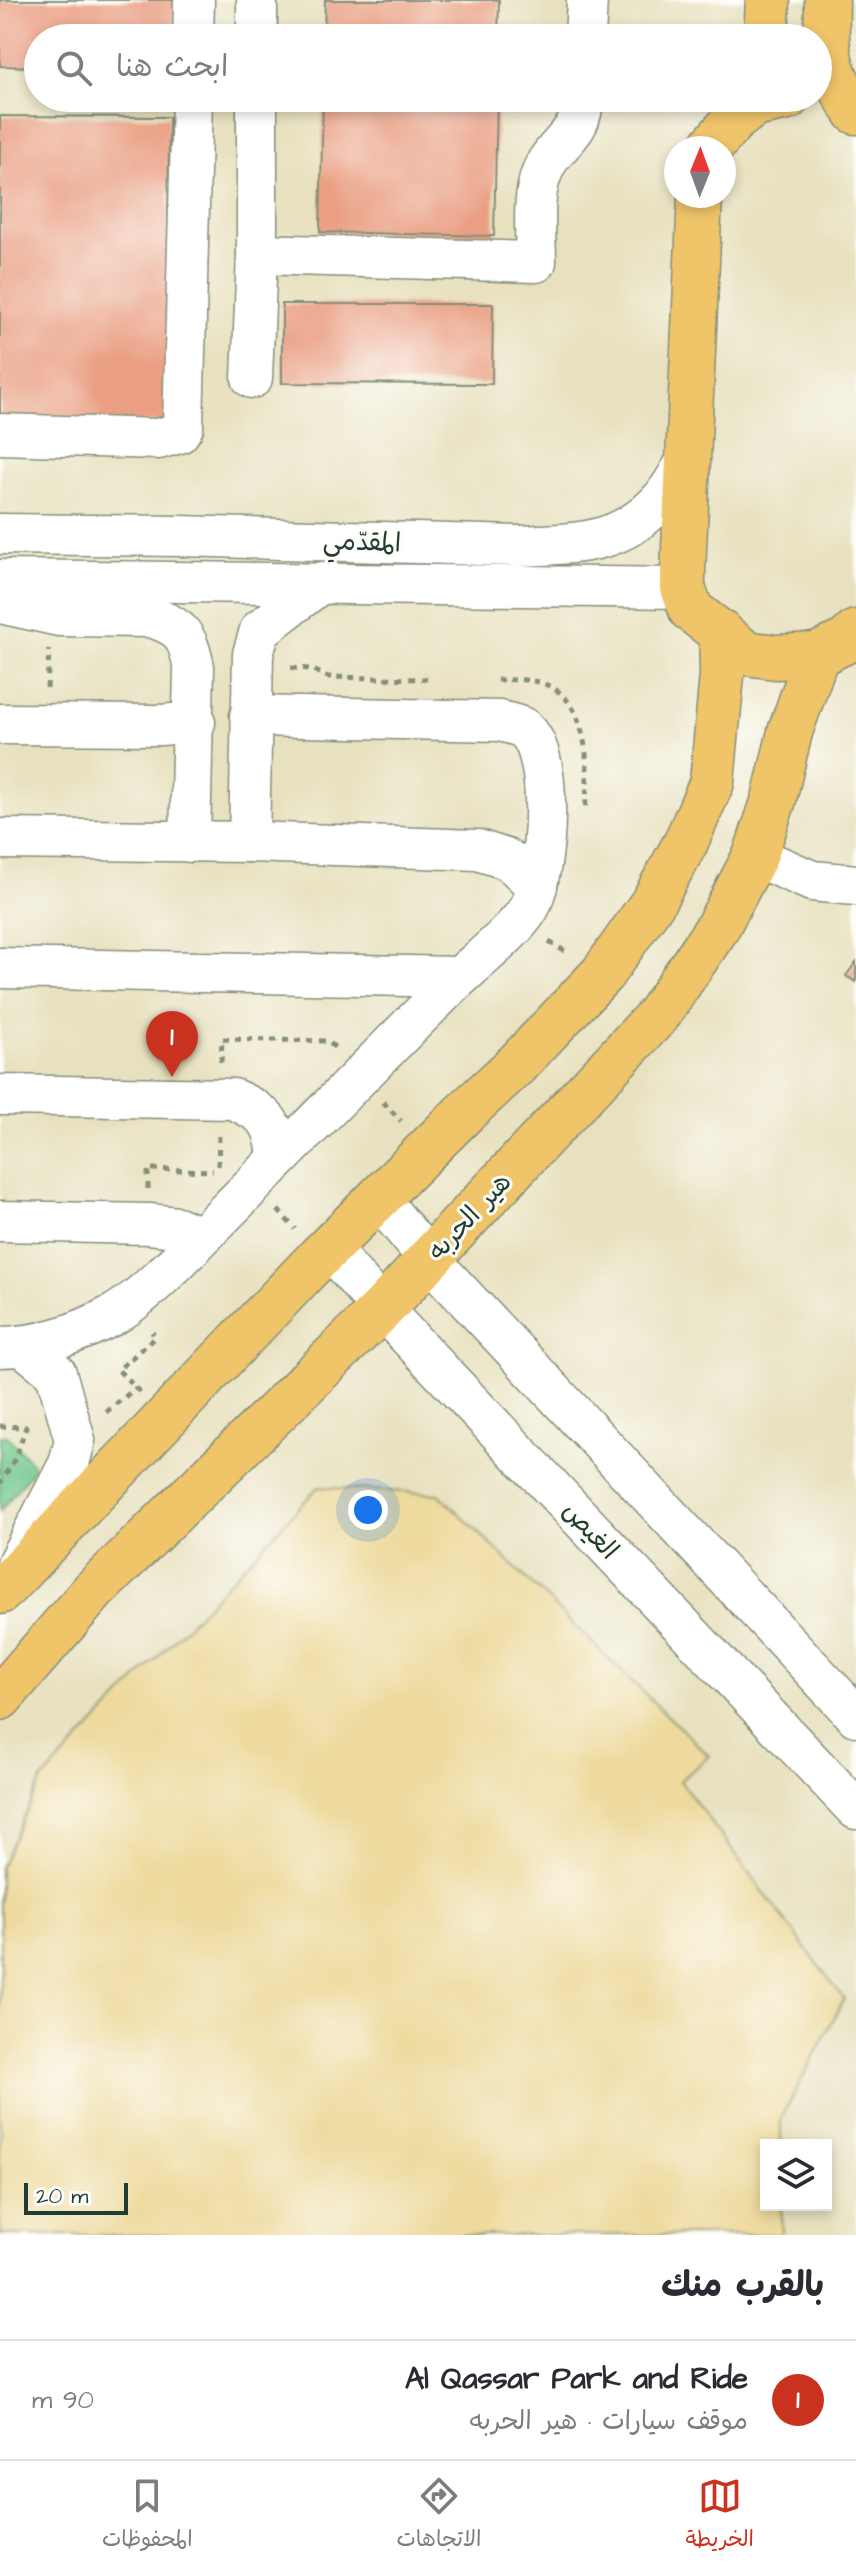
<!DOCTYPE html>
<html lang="ar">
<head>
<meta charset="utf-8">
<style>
  body { margin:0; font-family:"Architects Daughter","Playpen Sans Arabic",sans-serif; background:#f2f2f3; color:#2b2b33; direction:rtl }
  .controls { position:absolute; right:24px; bottom:24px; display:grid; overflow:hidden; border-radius:0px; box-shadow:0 4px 12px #0003 }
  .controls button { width:72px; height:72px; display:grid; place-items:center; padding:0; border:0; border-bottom:2px solid #e1e1e2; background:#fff; color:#2b2b33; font:40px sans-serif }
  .compass { position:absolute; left:664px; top:136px; width:72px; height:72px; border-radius:50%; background:#fff; box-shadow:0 4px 12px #0003; rotate:1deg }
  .scale { position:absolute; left:24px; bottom:20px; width:104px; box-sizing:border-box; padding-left:8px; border:4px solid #1f3d34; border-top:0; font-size:22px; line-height:28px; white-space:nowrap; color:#1f3d34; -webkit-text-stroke:6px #fdfcf7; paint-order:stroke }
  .you { position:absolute; left:368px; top:1510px; width:28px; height:28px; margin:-20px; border:6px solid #fff; border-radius:50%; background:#1a73e8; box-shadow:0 0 0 12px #1a73e833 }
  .badge { display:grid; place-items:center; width:52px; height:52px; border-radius:50%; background:#c8321e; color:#fff; font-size:26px; font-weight:700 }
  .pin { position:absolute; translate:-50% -66px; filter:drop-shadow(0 2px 4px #0008) }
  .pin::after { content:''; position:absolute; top:42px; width:28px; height:24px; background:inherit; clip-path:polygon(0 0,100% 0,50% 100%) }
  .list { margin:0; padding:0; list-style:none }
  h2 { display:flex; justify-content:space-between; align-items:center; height:104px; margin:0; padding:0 32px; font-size:34px }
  h2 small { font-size:26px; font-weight:400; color:#7c7c81 }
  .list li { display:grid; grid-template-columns:52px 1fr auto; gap:24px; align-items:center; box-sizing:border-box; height:120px; padding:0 32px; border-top:2px solid #e1e1e2 }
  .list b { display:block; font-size:30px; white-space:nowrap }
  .list p { margin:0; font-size:26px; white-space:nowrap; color:#7c7c81 }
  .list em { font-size:26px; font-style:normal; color:#7c7c81 }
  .icon { flex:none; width:44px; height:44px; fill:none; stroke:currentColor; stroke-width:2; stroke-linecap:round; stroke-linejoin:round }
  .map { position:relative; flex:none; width:856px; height:2235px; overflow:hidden; direction:ltr }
  .search { position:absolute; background:#fff; box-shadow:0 4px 12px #0003; left:24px; right:24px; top:24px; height:88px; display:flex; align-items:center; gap:20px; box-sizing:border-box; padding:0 28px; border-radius:44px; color:#7c7c81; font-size:30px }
  .sheet { height:224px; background:#fff }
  nav { display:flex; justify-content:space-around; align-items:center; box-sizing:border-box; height:112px; border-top:2px solid #e1e1e2; background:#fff; font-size:22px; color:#7c7c81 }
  nav a { display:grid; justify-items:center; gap:4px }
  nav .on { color:#c8321e }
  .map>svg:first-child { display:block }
</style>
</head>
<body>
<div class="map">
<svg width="856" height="2235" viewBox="0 0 856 2235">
  <rect width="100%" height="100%" fill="#fdfcf7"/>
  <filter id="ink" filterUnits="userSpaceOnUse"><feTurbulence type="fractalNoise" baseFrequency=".0125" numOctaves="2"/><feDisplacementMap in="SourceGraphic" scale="16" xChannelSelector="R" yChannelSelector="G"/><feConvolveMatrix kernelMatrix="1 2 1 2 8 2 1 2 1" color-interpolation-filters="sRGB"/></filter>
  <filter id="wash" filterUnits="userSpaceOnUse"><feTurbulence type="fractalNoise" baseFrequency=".006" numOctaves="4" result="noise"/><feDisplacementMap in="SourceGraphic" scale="32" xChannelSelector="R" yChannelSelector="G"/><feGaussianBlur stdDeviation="1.8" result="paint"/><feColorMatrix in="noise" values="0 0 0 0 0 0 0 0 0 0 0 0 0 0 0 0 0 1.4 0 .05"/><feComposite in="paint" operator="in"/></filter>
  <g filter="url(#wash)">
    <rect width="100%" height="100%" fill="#e8e1bf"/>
    <path fill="#72c88d" stroke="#488260" stroke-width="2" d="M0,1436H7L35,1467L0,1511Z"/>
    <path fill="#eeda9e" stroke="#868c69" stroke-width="2" d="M318,1487L439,1494L709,1756L680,1781L844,1999L781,2119V2145H766V2205H781L782,2235H0V1867L42,1780Z"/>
    <g id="blocks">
      <g fill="#ea9f83">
        <path d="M0,0H174L173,38H38V67L0,66Z"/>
        <path d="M325,0H499L498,38H324Z"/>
        <path d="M323,98H497L494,236L320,232Z"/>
        <path d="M0,116L169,117L167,422L0,421Z"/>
        <path d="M282,304H493L492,384L282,383Z"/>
        <path d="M856,962V982L846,976Z"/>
      </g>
    </g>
  </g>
  <g filter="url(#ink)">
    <use href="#blocks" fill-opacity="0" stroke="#848f7a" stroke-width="2"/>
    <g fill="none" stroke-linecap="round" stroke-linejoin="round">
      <g stroke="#848f7a" stroke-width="43">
        <g id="minor">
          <path d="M257,0V38"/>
          <path d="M193,38L194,0"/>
          <path d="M585,38L587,0"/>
          <path d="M257,254L536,262C536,231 530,190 547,162C562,138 582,132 583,98"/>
          <path d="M252,378L257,254V98"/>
          <path d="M0,434L158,439L179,433L183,427L192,98"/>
          <path d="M0,534L180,536L519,546C577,543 618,546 660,501C671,489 679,473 688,459"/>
          <path d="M0,580L683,588"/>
          <path d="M0,603L59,616L150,617C182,626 187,636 194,667L190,842"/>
          <path d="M0,724L161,725L195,722"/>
          <path d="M0,839L249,842L478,850L509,860L537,886"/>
          <path d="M249,842L253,654L260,630L322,582"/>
          <path d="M755,856L812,881L856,885"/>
          <path d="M0,968L459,977"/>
          <path d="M0,1095L233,1099C267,1114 275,1122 278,1159"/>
          <path d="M378,1198L429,1259L856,1716"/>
          <path d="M0,1221L149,1224L177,1227L200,1237"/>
          <path d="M329,1248L382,1309L856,1809"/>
          <path d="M0,1347C39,1347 80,1333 115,1314C150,1293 196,1242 226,1212C299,1139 370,1065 443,993C465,970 515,933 529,908C546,876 557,751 523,728C517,725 507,723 500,721L250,716"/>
          <path d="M17,1564L69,1464L75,1440L56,1373L24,1347"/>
        </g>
      </g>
      <g stroke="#848f7a" stroke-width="47">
        <g id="major">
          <path d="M827,0C826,51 826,69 856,112"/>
          <path d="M766,38L768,0"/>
          <path d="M710,148L733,121L754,105L787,98"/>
          <path d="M700,196L683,571V588L691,610L746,653L776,657L817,655L846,641L856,632"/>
          <path d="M0,1592L320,1256L463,1114L517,1064L603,973L653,902L686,842L712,782L722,675L721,632"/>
          <path d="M0,1698L94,1590L382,1309L658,1015L717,928L755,856L774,799L790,732L817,655"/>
        </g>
      </g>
      <g stroke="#848f7a" stroke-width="5" stroke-dasharray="6 6" stroke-linecap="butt">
        <path d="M291,668L311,669L328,677L427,679"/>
        <path d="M497,680C513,680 531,678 547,685C589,702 590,770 585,809"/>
        <path d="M47,688L49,650"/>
        <path d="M549,942L568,953"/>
        <path d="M221,1062L222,1039L327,1041L338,1050"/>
        <path d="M383,1102L401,1121"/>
        <path d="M218,1166L219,1136"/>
        <path d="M148,1189V1169L213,1171"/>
        <path d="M278,1210L295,1229"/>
        <path d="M140,1392L118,1370L155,1337L152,1332"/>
        <path d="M106,1412L136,1388"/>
        <path d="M0,1426L26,1427L15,1459L0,1483"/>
      </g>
      <use href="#minor" stroke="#fff" stroke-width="40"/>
      <use href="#major" stroke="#f0c469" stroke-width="44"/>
    </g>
  </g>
  <g text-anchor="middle" stroke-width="6" stroke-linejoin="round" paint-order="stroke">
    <g font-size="26" fill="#1f3d34" stroke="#fdfcf7">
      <text transform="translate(362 541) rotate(2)" y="9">المقدّمي</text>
      <text transform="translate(469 1216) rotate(-47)" y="9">هير الحربه</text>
      <text transform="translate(591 1530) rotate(47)" y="9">الغيص</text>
    </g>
  </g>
</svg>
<div class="controls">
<button><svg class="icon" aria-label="layers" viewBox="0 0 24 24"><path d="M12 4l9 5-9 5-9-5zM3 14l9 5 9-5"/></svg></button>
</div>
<svg class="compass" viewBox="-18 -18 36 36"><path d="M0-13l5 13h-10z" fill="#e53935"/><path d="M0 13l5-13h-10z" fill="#7c7c81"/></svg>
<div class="scale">20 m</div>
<div class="you"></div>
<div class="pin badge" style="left:172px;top:1077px">1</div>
<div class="search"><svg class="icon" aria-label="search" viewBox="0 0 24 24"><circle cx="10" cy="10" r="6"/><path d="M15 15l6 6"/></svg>ابحث هنا</div>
</div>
<section class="sheet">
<h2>بالقرب منك<small></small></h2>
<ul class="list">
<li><span class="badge">1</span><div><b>Al Qassar Park and Ride</b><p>موقف سيارات · هير الحربه</p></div><em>90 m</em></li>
</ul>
</section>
<nav>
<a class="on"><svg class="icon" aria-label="map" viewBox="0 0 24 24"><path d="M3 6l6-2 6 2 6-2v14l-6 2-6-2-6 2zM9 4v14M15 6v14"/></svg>الخريطة</a>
<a><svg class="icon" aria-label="directions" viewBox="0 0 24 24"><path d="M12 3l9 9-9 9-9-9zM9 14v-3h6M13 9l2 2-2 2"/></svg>الاتجاهات</a>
<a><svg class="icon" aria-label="saved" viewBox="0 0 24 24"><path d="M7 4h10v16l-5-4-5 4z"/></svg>المحفوظات</a>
</nav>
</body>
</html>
